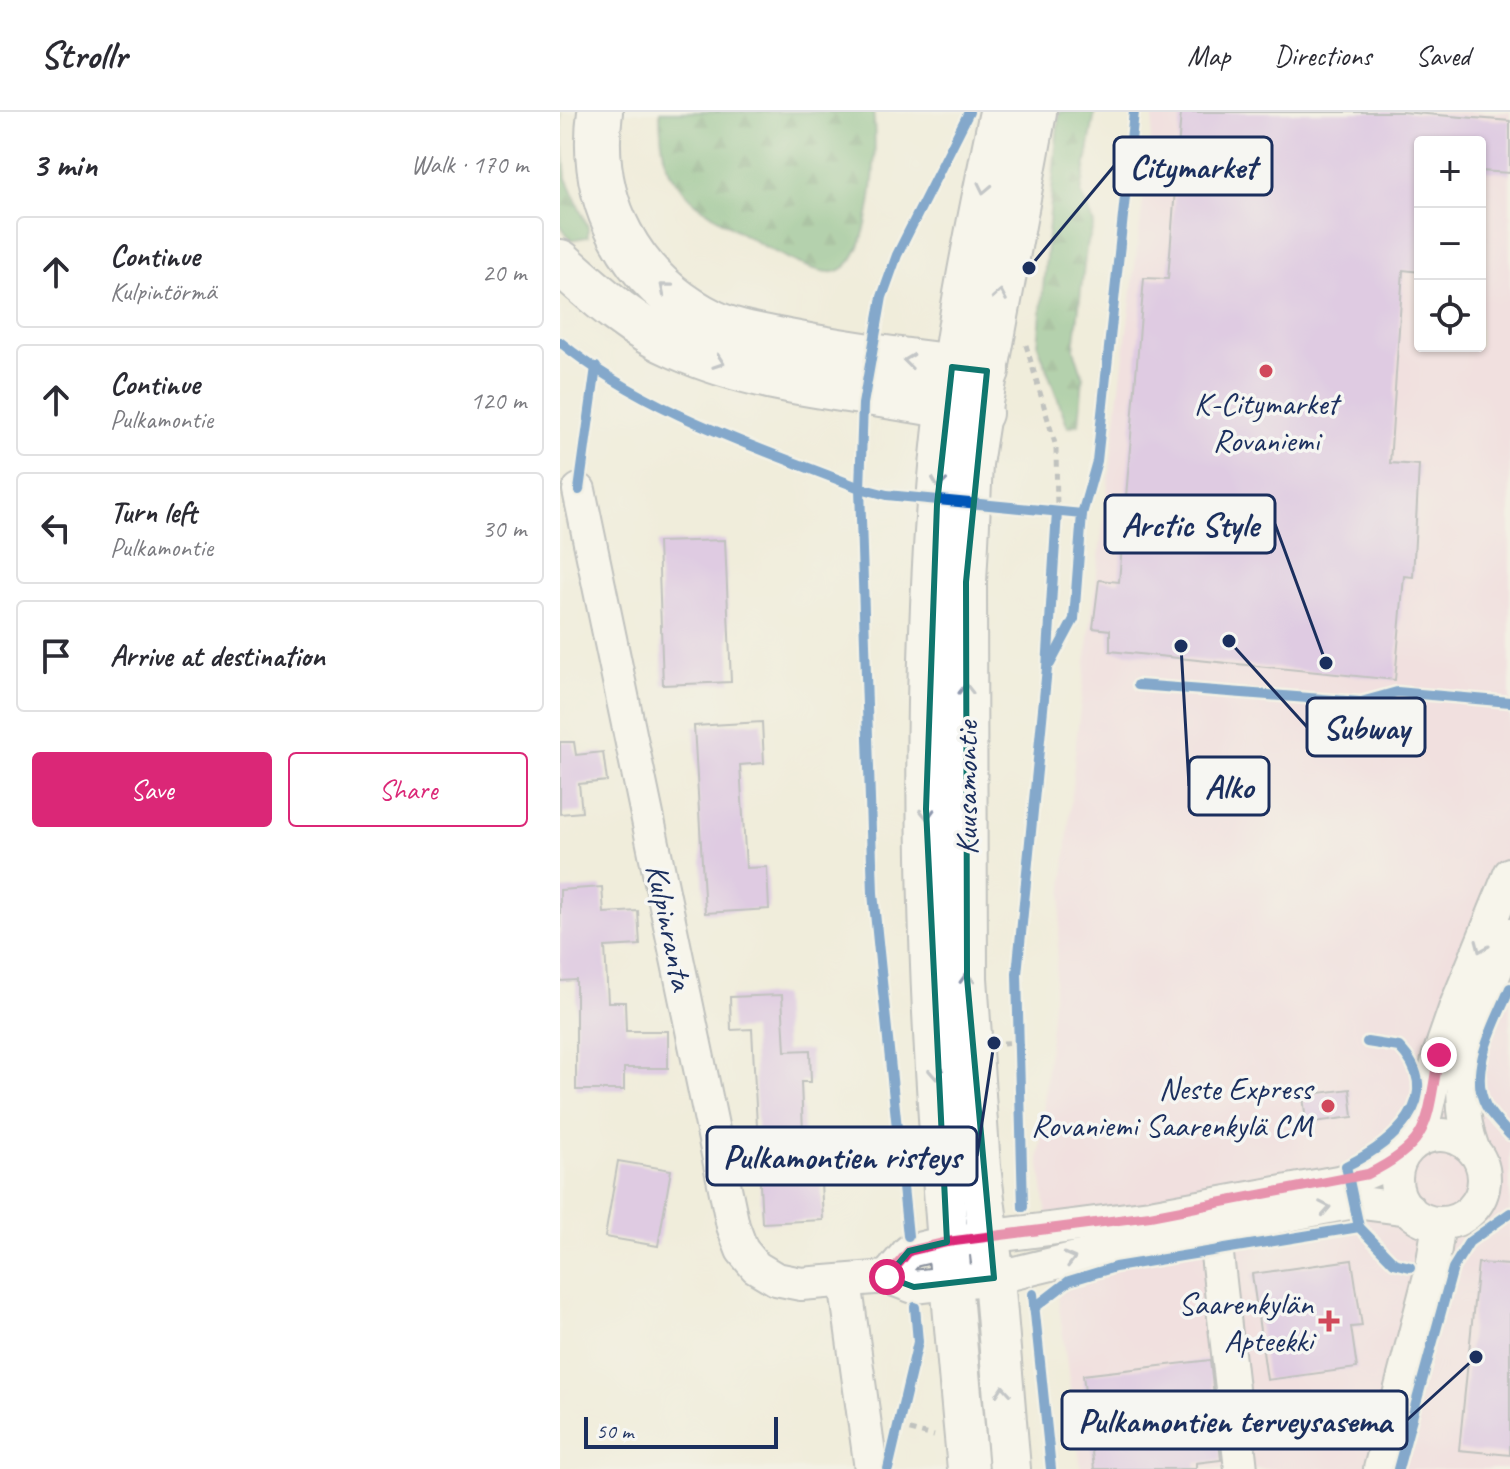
<!DOCTYPE html>
<html lang="en">
<head>
<meta charset="utf-8">
<style>
  body { margin:0; font-family:Caveat,sans-serif; background:#f2f2f3; color:#2b2b33 }
  .controls { position:absolute; right:24px; top:24px; display:grid; overflow:hidden; border-radius:8px; box-shadow:0 2px 6px #0004 }
  .controls button { width:72px; height:72px; display:grid; place-items:center; padding:0; border:0; border-bottom:2px solid #e1e1e2; background:#fff; color:#2b2b33; font:40px sans-serif }
  .scale { position:absolute; left:24px; bottom:20px; width:194px; box-sizing:border-box; padding-left:8px; border:4px solid #1b2f5e; border-top:0; font-size:22px; line-height:28px; white-space:nowrap; color:#1b2f5e; -webkit-text-stroke:6px #f6f6f2; paint-order:stroke }
  .stop { position:absolute; width:24px; height:24px; margin:-18px; border:6px solid #db2777; border-radius:50%; background:#fff }
  .stop.end { background:#db2777; border-color:#fff; box-shadow:0 2px 8px #0008 }
  .list { margin:0; padding:0; list-style:none }
  h2 { display:flex; justify-content:space-between; align-items:center; height:104px; margin:0; padding:0 32px; font-size:34px }
  h2 small { font-size:26px; font-weight:400; color:#7c7c81 }
  .list li { display:grid; grid-template-columns:52px 1fr auto; gap:24px; align-items:center; box-sizing:border-box; height:112px; margin:0 16px 16px; padding:0 16px; border:2px solid #e1e1e2; border-radius:8px }
  .list b { display:block; font-size:30px; white-space:nowrap }
  .list p { margin:0; font-size:26px; white-space:nowrap; color:#7c7c81 }
  .list em { font-size:26px; font-style:normal; color:#7c7c81 }
  .actions { display:flex; gap:16px; padding:24px 32px }
  .actions a { flex:1; padding:18px 0; border:2px solid #db2777; border-radius:8px; text-align:center; font-size:28px; color:#db2777 }
  .actions .main { background:#db2777; color:#fff }
  .icon { flex:none; width:44px; height:44px; fill:none; stroke:currentColor; stroke-width:2; stroke-linecap:round; stroke-linejoin:round }
  .map { position:relative; flex:none; width:950px; height:1357px; overflow:hidden }
  header { display:flex; align-items:center; gap:48px; box-sizing:border-box; height:112px; padding:0 40px; background:#fff; border-bottom:2px solid #e1e1e2 }
  header strong { font-size:38px }
  nav { display:flex; gap:44px; margin-inline-start:auto; font-size:28px }
  main { display:flex }
  aside { flex:1; background:#fff }
  .map>svg:first-child { display:block }
</style>
</head>
<body>
<header>
<strong>Strollr</strong>
<nav><a>Map</a><a>Directions</a><a>Saved</a></nav>
</header>
<main>
<aside>
<h2>3 min<small>Walk · 170 m</small></h2>
<ul class="list">
<li><svg class="icon" aria-label="ahead" viewBox="0 0 24 24"><path d="M12 20V5M6 11l6-6 6 6"/></svg><div><b>Continue</b><p>Kulpintörmä</p></div><em>20 m</em></li>
<li><svg class="icon" aria-label="ahead" viewBox="0 0 24 24"><path d="M12 20V5M6 11l6-6 6 6"/></svg><div><b>Continue</b><p>Pulkamontie</p></div><em>120 m</em></li>
<li><svg class="icon" aria-label="left" viewBox="0 0 24 24"><path d="M17 20v-9H6M10 6l-5 5 5 5"/></svg><div><b>Turn left</b><p>Pulkamontie</p></div><em>30 m</em></li>
<li><svg class="icon" aria-label="arrive" viewBox="0 0 24 24"><path d="M6 21V4h12l-3 4 3 4H6"/></svg><div><b>Arrive at destination</b></div></li>
</ul>
<div class="actions"><a class="main">Save</a><a>Share</a></div>
</aside>
<div class="map">
<svg width="950" height="1357" viewBox="0 0 950 1357">
  <defs>
    <pattern id="forest-firs" width="22" height="20" patternUnits="userSpaceOnUse" patternTransform="scale(2)"><rect width="22" height="20" fill="#6cb074"/><path d="M5 1l3.5 6h-7zM16 11l3.5 6h-7z" fill="#589062"/></pattern>
  </defs>
  <rect width="100%" height="100%" fill="#f6f6f2"/>
  <filter id="ink" filterUnits="userSpaceOnUse"><feTurbulence type="fractalNoise" baseFrequency=".0125" numOctaves="2"/><feDisplacementMap in="SourceGraphic" scale="16" xChannelSelector="R" yChannelSelector="G"/><feConvolveMatrix kernelMatrix="1 2 1 2 8 2 1 2 1" color-interpolation-filters="sRGB"/></filter>
  <filter id="wash" filterUnits="userSpaceOnUse"><feTurbulence type="fractalNoise" baseFrequency=".006" numOctaves="4" result="noise"/><feDisplacementMap in="SourceGraphic" scale="32" xChannelSelector="R" yChannelSelector="G"/><feGaussianBlur stdDeviation="1.8" result="paint"/><feColorMatrix in="noise" values="0 0 0 0 0 0 0 0 0 0 0 0 0 0 0 0 0 1.4 0 .05"/><feComposite in="paint" operator="in"/></filter>
  <g filter="url(#wash)">
    <rect width="100%" height="100%" fill="#f0eddb"/>
    <path fill="#f1d0e4" fill-rule="evenodd" d="M594,0H950V1357H521L479,1046L516,630ZM860,30H920V234H860Z"/>
    <g fill="url(#forest-firs)" stroke="#447069" stroke-width="2">
      <path d="M0,0L6,66L28,115V125L10,128L0,112Z"/>
      <path d="M100,0H313C318,33 314,146 278,159C253,169 160,109 137,92C128,85 112,66 107,54C102,40 100,15 100,0Z"/>
      <path d="M499,0H535L521,81L534,112L526,137L514,237L523,265L519,312L508,315L478,233Z"/>
    </g>
    <g id="blocks">
      <g fill="#c9a2ea">
        <path d="M621,0H842L950,9V61L920,59V30H860V160L843,158L830,351L859,353L853,465L844,464L835,568L550,539V518L533,516L539,468L559,470L584,166L608,167Z"/>
        <path d="M165,428L171,570L103,573L98,430Z"/>
        <path d="M202,610L204,651L180,653L186,756L207,755L209,797L145,801L134,614Z"/>
        <path d="M0,630H14L16,643L43,640L47,669L19,672L22,700L0,702Z"/>
        <path d="M42,775L44,801L78,799L80,833L45,835L48,890H65L66,919H108V956H64V978H16V868L0,869V778Z"/>
        <path d="M222,883L225,939L250,938L251,970H241L245,1071L261,1070L263,1108L202,1111L192,917L171,918L170,885Z"/>
        <path d="M790,977L793,1005L746,1011L743,983Z"/>
        <path d="M58,1049L111,1058L98,1134L45,1125Z"/>
        <path d="M792,1148L802,1214L791,1215L797,1256L707,1268L692,1162Z"/>
        <path d="M918,1151L950,1153V1343L899,1338Z"/>
        <path d="M650,1248L661,1348L636,1351V1357H534L523,1263Z"/>
      </g>
    </g>
  </g>
  <g filter="url(#ink)">
    <use href="#blocks" fill-opacity="0" stroke="#868e9c" stroke-width="2"/>
    <g fill="none" stroke-linecap="round" stroke-linejoin="round">
      <g stroke="#868e9c" stroke-width="36">
        <g id="minor">
          <path d="M19,378L173,1114L182,1138L196,1155L216,1167L241,1172L327,1165L354,1175L434,1166L566,1134L794,1090L849,1097"/>
          <circle cx="880" cy="1067" r="44"/>
          <path d="M860,1027L879,943L896,894L950,762"/>
          <path d="M913,1037C885,963 923,892 950,823"/>
          <path d="M654,1116L681,1357"/>
          <path d="M327,1165L349,1139L387,1130L590,1104L789,1068L841,1046"/>
          <path d="M285,1169L311,1357"/>
          <path d="M820,1357L872,1156L879,1111"/>
        </g>
      </g>
      <g stroke="#868e9c" stroke-width="44">
        <g id="major">
          <path d="M408,1357C377,1037 353,714 377,392C386,260 413,129 440,0"/>
          <path d="M450,1357L434,1166L420,1055L407,866L406,470L412,352L420,301L476,0"/>
        </g>
      </g>
      <g stroke="#868e9c" stroke-width="48">
        <g id="highway">
          <path d="M40,0C28,89 70,169 152,210C174,221 204,225 228,230C294,243 360,251 427,259"/>
          <path d="M0,150C36,182 73,216 118,235C212,277 320,277 420,301"/>
        </g>
      </g>
      <g stroke="#868e9c" stroke-width="5" stroke-dasharray="6 6" stroke-linecap="butt">
        <path d="M466,233L496,335L497,400"/>
        <path d="M443,931L459,930"/>
        <path d="M338,1315L374,1324"/>
      </g>
      <use href="#minor" stroke="#fff" stroke-width="32"/>
      <use href="#major" stroke="#fff" stroke-width="40"/>
      <use href="#highway" stroke="#fff" stroke-width="44"/>
      <g stroke="#f6f6f2" stroke-width="15">
        <g id="cycleway">
          <path d="M0,230C85,300 199,336 300,376L327,383L522,402L537,349L574,0"/>
          <path d="M19,378L36,255"/>
          <path d="M490,552L514,507L522,402"/>
          <path d="M578,573L801,590L837,580L950,590"/>
          <path d="M950,876C936,910 907,958 926,994C932,1005 942,1014 950,1023"/>
          <path d="M463,1095L457,862L487,556L497,400"/>
          <path d="M799,1115L786,1054C831,1032 889,986 839,935L807,930"/>
          <path d="M348,1124L313,781L300,376L303,292L322,185L337,143L409,0"/>
          <path d="M473,1182L491,1357"/>
          <path d="M474,1196L509,1169L555,1155L799,1115L834,1151L850,1155"/>
          <path d="M328,1357L358,1230L355,1195"/>
          <path d="M838,1357L893,1156L909,1130L950,1101"/>
        </g>
      </g>
      <use href="#cycleway" stroke="#0057b8" stroke-width="10"/>
    </g>
    <defs><path id="oneway-chevron" d="M-2-3.5L2.5 0L-2 3.5" fill="none" stroke-width="1.6" stroke-linecap="round" stroke-linejoin="round" transform="scale(2)"/></defs>
    <g stroke="#8d97ae">
      <use href="#oneway-chevron" transform="translate(424 76) rotate(102)"/>
      <use href="#oneway-chevron" transform="translate(105 176) rotate(-140)"/>
      <use href="#oneway-chevron" transform="translate(440 183) rotate(-80)"/>
      <use href="#oneway-chevron" transform="translate(349 249) rotate(-173)"/>
      <use href="#oneway-chevron" transform="translate(159 250) rotate(19)"/>
      <use href="#oneway-chevron" transform="translate(379 371) rotate(97)"/>
      <use href="#oneway-chevron" transform="translate(406 577) rotate(-90)"/>
      <use href="#oneway-chevron" transform="translate(367 702) rotate(89)"/>
      <use href="#oneway-chevron" transform="translate(921 835) rotate(113)"/>
      <use href="#oneway-chevron" transform="translate(407 866) rotate(-92)"/>
      <use href="#oneway-chevron" transform="translate(376 962) rotate(87)"/>
      <use href="#oneway-chevron" transform="translate(765 1096) rotate(-11)"/>
      <use href="#oneway-chevron" transform="translate(510 1147) rotate(-15)"/>
      <use href="#oneway-chevron" transform="translate(443 1279) rotate(-95)"/>
    </g>
  </g>
  <g fill="none" stroke-linecap="round" stroke-linejoin="round" filter="url(#ink)">
    <path stroke="#db2777" stroke-width="10" d="M327,1165L349,1139L387,1130L590,1104L808,1062C873,1030 866,1009 879,943"/>
  </g>
  <path d="M0 0H950V1357H0ZM392,255L427,259L406,470L407,866L434,1166L354,1175L327,1165L349,1139L387,1130L366,697L377,392Z" fill="#f0eddb" fill-opacity=".55" fill-rule="evenodd"/>
  <path fill="none" stroke="#0f766e" stroke-width="6" stroke-linejoin="round" d="M392,255L427,259L406,470L407,866L434,1166L354,1175L327,1165L349,1139L387,1130L366,697L377,392Z"/>
  <g fill="#d1495b" stroke="#f6f6f2" stroke-width="3">
    <circle cx="706" cy="259" r="8"/>
    <circle cx="768" cy="994" r="8"/>
    <path d="M765 1197h8v8h8v8h-8v8h-8v-8h-8v-8h8z"/>
  </g>
  <g text-anchor="middle" stroke-width="7" stroke-linejoin="round" paint-order="stroke">
    <g font-size="32" fill="#1b2f5e" stroke="#f6f6f2" text-anchor="end">
      <text x="706" y="302" text-anchor="middle">K-Citymarket<tspan x="706" dy="37">Rovaniemi</tspan></text>
      <text x="752" y="987">Neste Express<tspan x="752" dy="37">Rovaniemi Saarenkylä CM</tspan></text>
      <text x="753" y="1202">Saarenkylän<tspan x="753" dy="37">Apteekki</tspan></text>
    </g>
    <g font-size="32" fill="#1b2f5e" stroke="#f6f6f2">
      <text transform="translate(406 676) rotate(-90)" y="11">Kuusamontie</text>
      <text transform="translate(110 815) rotate(78)" y="11">Kulpinranta</text>
    </g>
  </g>
  <path fill="none" stroke="#1b2f5e" stroke-width="3" d="M469 156L554 54M766 551L715 412M669 529L747 615M621 534L629 674M434 931L417 1044M916 1245L847 1308"/>
  <g fill="#1b2f5e" stroke="#f6f6f2" stroke-width="3">
    <circle cx="469" cy="156" r="8"/>
    <circle cx="766" cy="551" r="8"/>
    <circle cx="669" cy="529" r="8"/>
    <circle cx="621" cy="534" r="8"/>
    <circle cx="434" cy="931" r="8"/>
    <circle cx="916" cy="1245" r="8"/>
  </g>
  <g fill="#f6f6f2" stroke="#1b2f5e" stroke-width="3">
    <rect x="554" y="25" width="158" height="58" rx="8"/>
    <rect x="545" y="383" width="170" height="58" rx="8"/>
    <rect x="747" y="586" width="118" height="58" rx="8"/>
    <rect x="629" y="645" width="80" height="58" rx="8"/>
    <rect x="147" y="1015" width="270" height="58" rx="8"/>
    <rect x="502" y="1279" width="345" height="58" rx="8"/>
  </g>
  <g font-size="34" text-anchor="middle" font-weight="bold" fill="#1b2f5e">
    <text x="633" y="66">Citymarket</text>
    <text x="630" y="424">Arctic Style</text>
    <text x="806" y="627">Subway</text>
    <text x="669" y="686">Alko</text>
    <text x="282" y="1056">Pulkamontien risteys</text>
    <text x="675" y="1320">Pulkamontien terveysasema</text>
  </g>
</svg>
<div class="controls">
<button>+</button>
<button>−</button>
<button><svg class="icon" aria-label="locate" viewBox="0 0 24 24"><circle cx="12" cy="12" r="6"/><path d="M12 2v4M12 18v4M2 12h4M18 12h4"/></svg></button>
</div>
<div class="scale">50 m</div>
<div class="stop" style="left:327px;top:1165px"></div>
<div class="stop end" style="left:879px;top:943px"></div>
</div>
</main>
</body>
</html>
